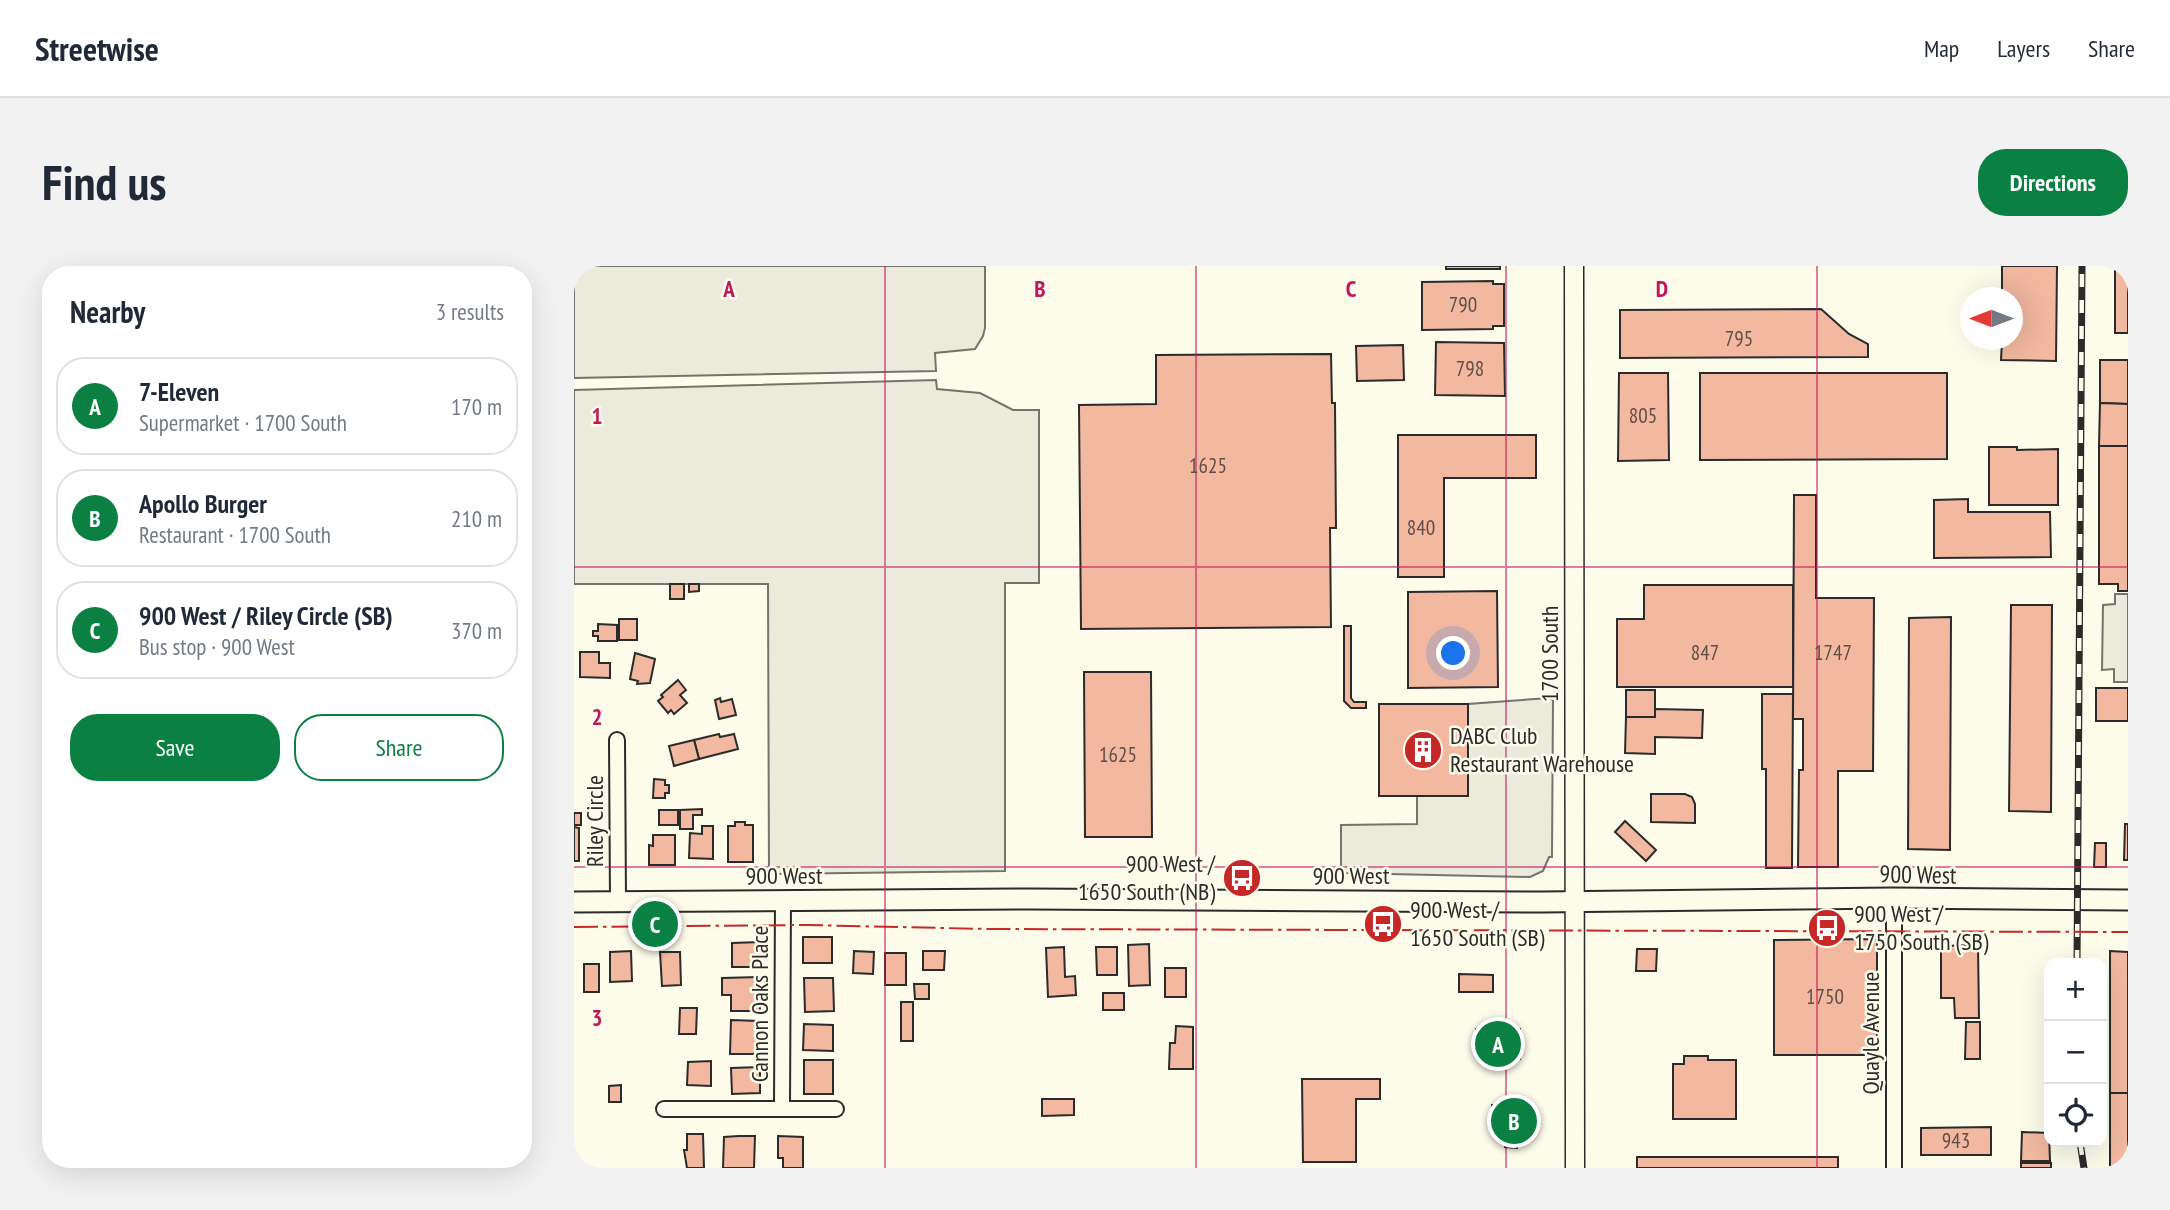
<!DOCTYPE html>
<html lang="en">
<head>
<meta charset="utf-8">
<style>
  body { margin:0; font-family:"PT Sans Narrow",sans-serif; background:#f2f2f3; color:#1f2937 }
  .controls { position:absolute; right:21px; bottom:21px; display:grid; overflow:hidden; border-radius:14px; box-shadow:0 7px 28px #0002 }
  .controls button { width:63px; height:63px; display:grid; place-items:center; padding:0; border:0; border-bottom:2px solid #e0e1e3; background:#fff; color:#1f2937; font:35px sans-serif }
  .compass { position:absolute; left:1386px; top:21px; width:63px; height:63px; border-radius:50%; background:#fff; box-shadow:0 7px 28px #0002; rotate:270deg }
  .you { position:absolute; left:880px; top:388px; width:24px; height:24px; margin:-18px; border:5px solid #fff; border-radius:50%; background:#1a73e8; box-shadow:0 0 0 10px #1a73e833 }
  .badge { display:grid; place-items:center; width:46px; height:46px; border-radius:50%; background:#0b8043; color:#fff; font-size:23px; font-weight:700 }
  .pin { position:absolute; translate:-50% -50%; border:4px solid #fff; box-shadow:0 2px 7px #0006 }
  .list { margin:0; padding:0; list-style:none }
  h2 { display:flex; justify-content:space-between; align-items:center; height:91px; margin:0; padding:0 28px; font-size:30px }
  h2 small { font-size:23px; font-weight:400; color:#747a83 }
  .list li { display:grid; grid-template-columns:46px 1fr auto; gap:21px; align-items:center; box-sizing:border-box; height:98px; margin:0 14px 14px; padding:0 14px; border:2px solid #e0e1e3; border-radius:28px }
  .list b { display:block; font-size:26px; white-space:nowrap }
  .list p { margin:0; font-size:23px; white-space:nowrap; color:#747a83 }
  .list em { font-size:23px; font-style:normal; color:#747a83 }
  .actions { display:flex; gap:14px; padding:21px 28px }
  .actions a { flex:1; padding:16px 0; border:2px solid #0b8043; border-radius:28px; text-align:center; font-size:24px; color:#0b8043 }
  .actions .main { background:#0b8043; color:#fff }
  .icon { flex:none; width:38px; height:38px; fill:none; stroke:currentColor; stroke-width:2; stroke-linecap:round; stroke-linejoin:round }
  .map { position:relative; flex:none; width:1554px; height:902px; overflow:hidden; border-radius:28px }
  header { display:flex; align-items:center; gap:42px; box-sizing:border-box; height:98px; padding:0 35px; background:#fff; border-bottom:2px solid #e0e1e3 }
  header strong { font-size:33px }
  nav { display:flex; gap:38px; margin-inline-start:auto; font-size:24px }
  .intro { display:flex; align-items:center; justify-content:space-between; box-sizing:border-box; height:168px; padding:0 42px }
  h1 { margin:0; font-size:49px }
  .button { padding:18px 32px; border-radius:28px; background:#0b8043; color:#fff; font-size:24px; font-weight:700 }
  main { display:flex; gap:42px; padding:0 42px }
  aside { flex:1; background:#fff; border-radius:28px; box-shadow:0 7px 28px #0002 }
  .map>svg:first-child { display:block }
</style>
</head>
<body>
<header>
<strong>Streetwise</strong>
<nav><a>Map</a><a>Layers</a><a>Share</a></nav>
</header>
<div class="intro"><h1>Find us</h1><a class="button">Directions</a></div>
<main>
<aside>
<h2>Nearby<small>3 results</small></h2>
<ul class="list">
<li><span class="badge">A</span><div><b>7-Eleven</b><p>Supermarket · 1700 South</p></div><em>170 m</em></li>
<li><span class="badge">B</span><div><b>Apollo Burger</b><p>Restaurant · 1700 South</p></div><em>210 m</em></li>
<li><span class="badge">C</span><div><b>900 West / Riley Circle (SB)</b><p>Bus stop · 900 West</p></div><em>370 m</em></li>
</ul>
<div class="actions"><a class="main">Save</a><a>Share</a></div>
</aside>
<div class="map">
<svg width="1554" height="902" viewBox="0 0 1554 902">
  <rect width="100%" height="100%" fill="#fdfbea"/>
  <g fill="#ecebdb" stroke="#74746e" stroke-width="2">
    <path d="M0,0H411V62L409,70L401,83L361,87L362,105L0,112Z"/>
    <path d="M362,114L363,123L406,127L439,144H465V317H431V605L195,608L194,318H0V124Z"/>
    <path d="M975,432L979,434L978,591H975L969,605L956,611L770,607L767,600V559L843,558V530H894V438Z"/>
  </g>
  <path fill="#eceadb" stroke="#74746e" stroke-width="2" d="M1541,328H1554V416H1540V403L1528,404L1529,339L1541,338Z"/>
  <g fill="#f2b8a0" stroke="#2b2b2b" stroke-width="2">
    <rect x="872" y="0" width="54" height="3"/>
    <path d="M1428,0H1483L1482,95L1427,94L1428,74H1438V32H1428Z"/>
    <rect x="1541" y="0" width="13" height="67"/>
    <path d="M919,15V18H930V60H919V63L848,64V16Z"/>
    <path d="M1247,43L1275,68L1294,78V91L1046,92V44Z"/>
    <path d="M862,76L930,77L931,130L861,129Z"/>
    <path d="M829,79L830,114L783,115L782,80Z"/>
    <path d="M757,88L758,137H761L762,262H756L757,361L507,363L505,139L582,138V89Z"/>
    <path d="M1526,94H1554V138L1526,137Z"/>
    <path d="M1045,107H1094L1095,194L1044,195Z"/>
    <path d="M1126,107H1373V193L1126,194Z"/>
    <path d="M1526,137L1554,138V180H1525Z"/>
    <path d="M824,169H962V212H870V311H824Z"/>
    <path d="M1525,180H1554V325H1544V318H1525Z"/>
    <path d="M1415,181H1443V184L1484,183V239H1415Z"/>
    <path d="M1220,229H1242V332H1300L1299,505H1264V601H1224L1225,504H1229V453H1219Z"/>
    <path d="M1394,233V246H1476L1477,291L1360,292V234Z"/>
    <rect x="96" y="318" width="14" height="15"/>
    <path d="M115,318H125V325L115,326Z"/>
    <path d="M1070,319H1219V421H1043V353H1070Z"/>
    <path d="M923,325L924,421L834,422V326Z"/>
    <path d="M1437,339H1478L1477,546L1435,545Z"/>
    <path d="M1377,351L1376,584L1334,583L1335,352Z"/>
    <rect x="45" y="353" width="18" height="21"/>
    <path d="M24,358L43,359V375H24V370H19V365H24Z"/>
    <path d="M770,360H777V432L780,436H792V442H777L770,435Z"/>
    <path d="M6,386H25V397H36V412L6,411Z"/>
    <path d="M61,387L81,393L76,417L63,418L64,415L56,413Z"/>
    <path d="M510,406H577L578,571H511Z"/>
    <path d="M104,414L112,424L106,429L113,437L100,448L97,444L94,447L84,435L89,431L87,429Z"/>
    <rect x="1522" y="422" width="32" height="33"/>
    <rect x="1052" y="424" width="29" height="27"/>
    <path d="M1188,428H1219L1218,602H1192V503H1188Z"/>
    <path d="M146,432L147,436L158,433L162,449L145,453L141,434Z"/>
    <rect x="805" y="438" width="89" height="92"/>
    <path d="M1081,443L1129,444L1128,472L1081,471V488L1051,487L1052,451H1081Z"/>
    <path d="M145,468L146,471L160,468L164,483L125,493L120,474Z"/>
    <path d="M120,474L125,493L100,500L95,480Z"/>
    <path d="M80,513L91,514V519H95V527H91V532H79Z"/>
    <path d="M1077,528H1111L1118,531L1121,538V557L1077,556Z"/>
    <path d="M128,543V549H119V563H106V544Z"/>
    <rect x="85" y="544" width="19" height="15"/>
    <rect x="0" y="547" width="7" height="12"/>
    <path d="M1051,555L1082,584L1072,595L1041,566Z"/>
    <path d="M161,556H171V559H179V596H154V560H161Z"/>
    <path d="M1551,558H1554V594H1550Z"/>
    <path d="M128,560H139V593L115,592L116,567L128,568Z"/>
    <path d="M0,561L5,562V595H0Z"/>
    <path d="M79,569H101V599H75V579L79,580Z"/>
    <path d="M1521,577H1532V601H1520Z"/>
    <rect x="229" y="671" width="29" height="26"/>
    <path d="M1303,673V789H1200V674Z"/>
    <path d="M186,676V701H158V677Z"/>
    <path d="M575,678L576,719L555,720L554,679Z"/>
    <path d="M1404,679L1405,752H1381L1380,732H1367V680Z"/>
    <path d="M490,681L491,711L501,710L502,729L474,731L472,682Z"/>
    <path d="M522,681H543V709H523Z"/>
    <path d="M1063,683H1083L1082,705H1062Z"/>
    <path d="M57,685L58,715L36,716V686Z"/>
    <path d="M280,685L300,686L299,708L279,707Z"/>
    <path d="M349,685H371L370,704H349Z"/>
    <path d="M1536,685L1554,686V827H1536Z"/>
    <path d="M86,686H106L107,719L88,720Z"/>
    <rect x="311" y="687" width="21" height="32"/>
    <rect x="10" y="698" width="15" height="28"/>
    <rect x="591" y="702" width="21" height="29"/>
    <path d="M885,708L919,709V726H885Z"/>
    <path d="M185,711L186,745H157V729H148V712Z"/>
    <path d="M230,712H259L260,745L231,746Z"/>
    <path d="M340,718H355V733H341Z"/>
    <rect x="529" y="727" width="21" height="17"/>
    <rect x="327" y="736" width="12" height="39"/>
    <path d="M106,742H123L122,768H105Z"/>
    <path d="M157,754L185,755L184,788H156Z"/>
    <path d="M1392,756H1406V793H1391Z"/>
    <path d="M230,758L259,759V785L229,784Z"/>
    <path d="M602,760L619,761V803H595L596,777H601Z"/>
    <path d="M902,763H946V793L902,792Z"/>
    <path d="M1110,790H1134V794H1162V853H1099V798H1110Z"/>
    <rect x="230" y="794" width="29" height="34"/>
    <path d="M137,795V820L113,819L114,796Z"/>
    <path d="M186,801V827L158,828L157,802Z"/>
    <path d="M728,813H806V833H782V896H729Z"/>
    <path d="M47,819V836H35V820Z"/>
    <rect x="1536" y="827" width="18" height="75"/>
    <path d="M468,833H500V849L468,850Z"/>
    <path d="M918,839L947,840V843H962L961,867H949V870H943V882L931,881V866H918Z"/>
    <path d="M1417,861V889H1347V862Z"/>
    <path d="M1448,866L1475,867L1476,895H1447Z"/>
    <path d="M113,868H129L130,902H113L110,884H113Z"/>
    <path d="M165,870H181L180,902H149L150,871Z"/>
    <path d="M204,870L229,871V902H209V892H204Z"/>
    <rect x="1063" y="891" width="201" height="11"/>
    <rect x="1447" y="897" width="30" height="5"/>
  </g>
  <g fill="none" stroke-linecap="round" stroke-linejoin="round">
    <g stroke="#2b2b2b" stroke-width="18">
      <g id="minor">
        <path d="M43,474L44,635"/>
        <path d="M1320,632V902"/>
        <path d="M90,843H262"/>
        <path d="M208,843L209,634"/>
      </g>
    </g>
    <g stroke="#2b2b2b" stroke-width="21">
      <path id="tertiary" d="M1000,0L1001,902"/>
    </g>
    <g stroke="#2b2b2b" stroke-width="23">
      <path id="secondary" d="M0,636L456,633L969,636L1320,632L1554,634"/>
    </g>
    <use href="#minor" stroke="#fdfbea" stroke-width="14"/>
    <use href="#tertiary" stroke="#fdfbea" stroke-width="18"/>
    <use href="#secondary" stroke="#fdfbea" stroke-width="19"/>
    <g stroke="#2b2b2b" stroke-width="7">
      <g id="rail">
        <path d="M1503,697L1508,0"/>
        <path d="M1506,876L1510,902"/>
      </g>
    </g>
    <use href="#rail" stroke="#fdfbea" stroke-width="4.5" stroke-dasharray="13" stroke-linecap="butt"/>
    <path stroke="#c62828" stroke-width="2" stroke-dasharray="24 5 3.5 5" stroke-linecap="butt" d="M0,661L232,659L415,663L1554,666"/>
  </g>
  <path fill="none" stroke="#c2185b" stroke-width="2" stroke-opacity="0.55" d="M311,0V902M622,0V902M932,0V902M1243,0V902M0,301H1554M0,601H1554"/>
  <defs>
    <g id="building-disc" transform="scale(2.0125)"><circle r="9.5" fill="#c62828" stroke="#fdfbea"/><path d="M-4-6H4V6H1V3H-1V6H-4ZM-2.5-4.3h1.7v1.8h-1.7ZM.8-4.3h1.7v1.8H.8ZM-2.5-1h1.7V.8h-1.7ZM.8-1h1.7V.8H.8Z" fill="#fff"/></g>
    <g id="bus-disc" transform="scale(2.0125)"><circle r="9.5" fill="#c62828" stroke="#fdfbea"/><path d="M-5-6H5V4H4V6H2V4H-2V6H-4V4H-5ZM-3.5-4V0h7V-4ZM-3.5 1.2v1.5H-2V1.2ZM2 1.2v1.5H3.5V1.2Z" fill="#fff"/></g>
  </defs>
  <g fill-rule="evenodd">
    <use href="#building-disc" x="849" y="484"/>
    <use href="#bus-disc" x="668" y="612"/>
    <use href="#bus-disc" x="809" y="658"/>
    <use href="#bus-disc" x="1253" y="662"/>
  </g>
  <g text-anchor="middle" stroke-width="5" stroke-linejoin="round" paint-order="stroke">
    <g font-size="21" fill="#5d4e48">
      <text x="889" y="46">790</text>
      <text x="1165" y="80">795</text>
      <text x="896" y="110">798</text>
      <text x="1069" y="157">805</text>
      <text x="634" y="207">1625</text>
      <text x="847" y="269">840</text>
      <text x="1131" y="394">847</text>
      <text x="1259" y="394">1747</text>
      <text x="544" y="496">1625</text>
      <text x="1251" y="738">1750</text>
      <text x="1382" y="882">943</text>
    </g>
    <g font-size="24" fill="#2b2b2b" stroke="#fdfbea">
      <text transform="translate(976 388) rotate(-90)" y="8">1700 South</text>
      <text transform="translate(21 555) rotate(-90)" y="8">Riley Circle</text>
      <text transform="translate(1344 609) rotate(1)" y="8">900 West</text>
      <text x="210" y="618">900 West</text>
      <text x="777" y="618">900 West</text>
      <text transform="translate(186 738) rotate(-90)" y="8">Cannon Oaks Place</text>
      <text transform="translate(1297 767) rotate(-90)" y="8">Quayle Avenue</text>
    </g>
    <g font-size="24" fill="#2b2b2b" stroke="#fdfbea" text-anchor="start">
      <text x="876" y="478">DABC Club<tspan x="876" dy="28">Restaurant Warehouse</tspan></text>
      <text x="641" y="606" text-anchor="end">900 West /<tspan x="641" dy="28">1650 South (NB)</tspan></text>
      <text x="836" y="652">900 West /<tspan x="836" dy="28">1650 South (SB)</tspan></text>
      <text x="1280" y="656">900 West /<tspan x="1280" dy="28">1750 South (SB)</tspan></text>
    </g>
  </g>
  <g font-size="23" text-anchor="middle" font-weight="bold" fill="#c2185b" stroke="#fdfbea" stroke-width="5" stroke-linejoin="round" paint-order="stroke">
    <text x="155" y="31">A</text>
    <text x="466" y="31">B</text>
    <text x="777" y="31">C</text>
    <text x="1088" y="31">D</text>
    <text x="23" y="158">1</text>
    <text x="23" y="459">2</text>
    <text x="23" y="760">3</text>
  </g>
</svg>
<div class="controls">
<button>+</button>
<button>−</button>
<button><svg class="icon" aria-label="locate" viewBox="0 0 24 24"><circle cx="12" cy="12" r="6"/><path d="M12 2v4M12 18v4M2 12h4M18 12h4"/></svg></button>
</div>
<svg class="compass" viewBox="-18 -18 36 36"><path d="M0-13l5 13h-10z" fill="#e53935"/><path d="M0 13l5-13h-10z" fill="#747a83"/></svg>
<div class="you"></div>
<div class="pin badge" style="left:924px;top:778px">A</div>
<div class="pin badge" style="left:940px;top:855px">B</div>
<div class="pin badge" style="left:81px;top:658px">C</div>
</div>
</main>
</body>
</html>
